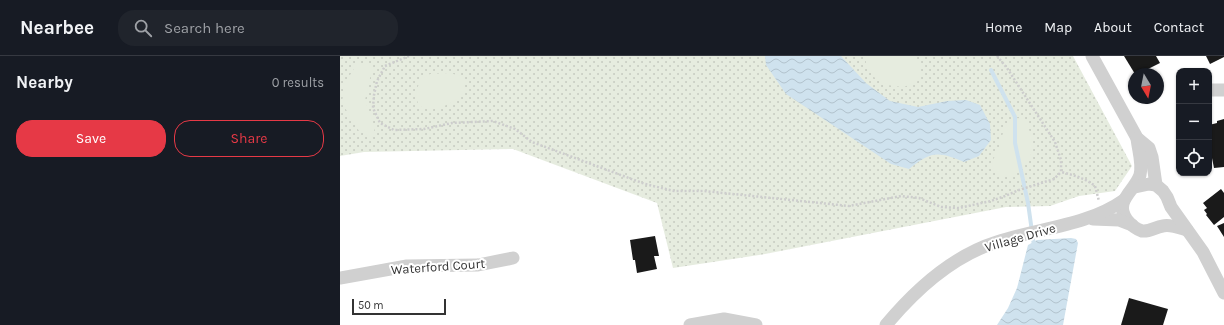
<!DOCTYPE html>
<html lang="en">
<head>
<meta charset="utf-8">
<style>
  body { margin:0; font-family:Karla,sans-serif; background:#20242c; color:#f1f3f6 }
  .controls { position:absolute; right:12px; top:12px; display:grid; overflow:hidden; border-radius:8px; box-shadow:0 1px 3px #0004 }
  .controls button { width:36px; height:36px; display:grid; place-items:center; padding:0; border:0; border-bottom:1px solid #363941; background:#171b24; color:#f1f3f6; font:20px sans-serif }
  .compass { position:absolute; left:788px; top:12px; width:36px; height:36px; border-radius:50%; background:#171b24; box-shadow:0 1px 3px #0004; rotate:170deg }
  .scale { position:absolute; left:12px; bottom:10px; width:94px; box-sizing:border-box; padding-left:4px; border:2px solid #333; border-top:0; font-size:11px; line-height:14px; white-space:nowrap; color:#333; -webkit-text-stroke:3px #fff; paint-order:stroke }
  .list { margin:0; padding:0; list-style:none }
  h2 { display:flex; justify-content:space-between; align-items:center; height:52px; margin:0; padding:0 16px; font-size:17px }
  h2 small { font-size:13px; font-weight:400; color:#9ea1a6 }
  .actions { display:flex; gap:8px; padding:12px 16px }
  .actions a { flex:1; padding:9px 0; border:1px solid #e63946; border-radius:16px; text-align:center; font-size:14px; color:#e63946 }
  .actions .main { background:#e63946; color:#fff }
  .icon { flex:none; width:22px; height:22px; fill:none; stroke:currentColor; stroke-width:2; stroke-linecap:round; stroke-linejoin:round }
  .map { position:relative; flex:none; width:884px; height:269px; overflow:hidden }
  header { display:flex; align-items:center; gap:24px; box-sizing:border-box; height:56px; padding:0 20px; background:#171b24; border-bottom:1px solid #363941 }
  header strong { font-size:19px }
  nav { display:flex; gap:22px; margin-inline-start:auto; font-size:14px }
  .search { width:280px; height:36px; background:#20242c; display:flex; align-items:center; gap:10px; box-sizing:border-box; padding:0 14px; border-radius:16px; color:#9ea1a6; font-size:15px }
  main { display:flex }
  aside { flex:1; background:#171b24 }
  .map>svg:first-child { display:block }
</style>
</head>
<body>
<header>
<strong>Nearbee</strong>
<div class="search"><svg class="icon" aria-label="search" viewBox="0 0 24 24"><circle cx="10" cy="10" r="6"/><path d="M15 15l6 6"/></svg>Search here</div>
<nav><a>Home</a><a>Map</a><a>About</a><a>Contact</a></nav>
</header>
<main>
<aside>
<h2>Nearby<small>0 results</small></h2>
<ul class="list">
</ul>
<div class="actions"><a class="main">Save</a><a>Share</a></div>
</aside>
<div class="map">
<svg width="884" height="269" viewBox="0 0 884 269">
  <defs>
    <pattern id="grass-dots" width="8" height="8" patternUnits="userSpaceOnUse"><rect width="8" height="8" fill="#e6ecdf"/><path d="M2 2h.1M6 6h.1" fill="none" stroke="#c6cbc0" stroke-width="1.8" stroke-linecap="round"/></pattern>
    <pattern id="water-waves" width="16" height="10" patternUnits="userSpaceOnUse"><rect width="16" height="10" fill="#cfe2ee"/><path d="M0 5q4-4 8 0t8 0" fill="none" stroke="#b2c2cd"/></pattern>
  </defs>
  <rect width="100%" height="100%" fill="#fff"/>
  <path fill="url(#grass-dots)" d="M0,0H733L792,110L775,135L739,140L710,150L666,151L425,198L333,212L317,147L173,93L24,96L0,100Z"/>
  <g fill="#e6ecdf">
    <path d="M526,0H573L579,8L582,19L576,27L563,31L547,29L535,22L526,10Z"/>
    <path d="M19,7L31,10V18L25,44L35,72L32,82L19,75L10,61L2,46L5,27L15,11Z"/>
    <path d="M109,17L122,20C124,25 126,31 124,36C120,44 96,56 86,53C84,53 80,50 78,48L76,37L80,24L90,18Z"/>
    <path d="M678,62L685,64C691,76 696,93 688,105C684,111 676,115 671,120L660,119L654,116L652,106L659,92L664,73L669,65Z"/>
  </g>
  <g fill="url(#water-waves)">
    <path d="M425,0H501L526,27L550,45L578,51L607,45L626,44L640,49L650,68L651,84L639,100L624,106C598,95 591,95 569,113L551,108L446,38L426,9Z"/>
    <path d="M731,182L736,183L738,187L723,269H657L668,252L677,232L688,189L697,184Z"/>
  </g>
  <g fill="none" stroke-linecap="round" stroke-linejoin="round">
    <path stroke="#cfe2ee" stroke-width="4" d="M651,14L675,61V87L688,147L694,190"/>
  </g>
  <g fill="#1a1a1a">
    <path d="M784,0H816L820,7L798,18H795Z"/>
    <path d="M866,0H884V1L870,8Z"/>
    <path d="M884,63V111L874,112L869,87V69L877,67V65Z"/>
    <path d="M881,133L884,137V161L874,169L866,159L867,158L864,154L867,152L863,147Z"/>
    <path d="M884,167V181L877,170Z"/>
    <path d="M315,180L319,200H314L317,213L297,217L295,204H293L290,184Z"/>
    <path d="M789,242L828,253L823,269H781Z"/>
  </g>
  <g fill="none" stroke-linecap="round" stroke-linejoin="round">
    <g stroke="#cdcdcd" stroke-width="2.5" stroke-dasharray="2 2" stroke-linecap="butt">
      <path d="M69,0L45,10L37,25L34,39L33,52L40,67L54,74L84,73L112,67L153,65L175,73L192,86L305,128L334,135H364L509,150L561,140L579,142L601,151L619,152L651,145L665,140L679,134L714,123L721,116"/>
      <path d="M657,0L667,12L715,86L721,104V116C733,119 745,122 755,130L759,145"/>
    </g>
    <g stroke="#d0d0d0" stroke-width="13">
      <path d="M752,0L797,82L809,92L812,101L816,129"/>
      <path d="M869,34H884"/>
      <path d="M797,82C798,94 803,107 800,119C795,135 773,145 787,164C791,169 796,173 802,175C810,176 815,171 823,170C830,168 840,172 847,174"/>
      <path d="M795,131L809,128L816,129L823,135L827,141L831,151L863,196L884,237"/>
      <path d="M753,163L779,164L792,169"/>
      <path d="M0,222L67,210L138,209L173,202"/>
      <path d="M350,269L384,263L416,269"/>
      <path d="M546,269C576,233 612,200 657,186C699,172 747,170 784,144"/>
    </g>
  </g>
  <g text-anchor="middle" stroke-width="4" stroke-linejoin="round" paint-order="stroke">
    <g font-size="13" fill="#333" stroke="#fff">
      <text transform="translate(680 181) rotate(-16)" y="5">Village Drive</text>
      <text transform="translate(98 210) rotate(-4)" y="5">Waterford Court</text>
    </g>
  </g>
</svg>
<div class="controls">
<button>+</button>
<button>−</button>
<button><svg class="icon" aria-label="locate" viewBox="0 0 24 24"><circle cx="12" cy="12" r="6"/><path d="M12 2v4M12 18v4M2 12h4M18 12h4"/></svg></button>
</div>
<svg class="compass" viewBox="-18 -18 36 36"><path d="M0-13l5 13h-10z" fill="#e53935"/><path d="M0 13l5-13h-10z" fill="#9ea1a6"/></svg>
<div class="scale">50 m</div>
</div>
</main>
</body>
</html>
